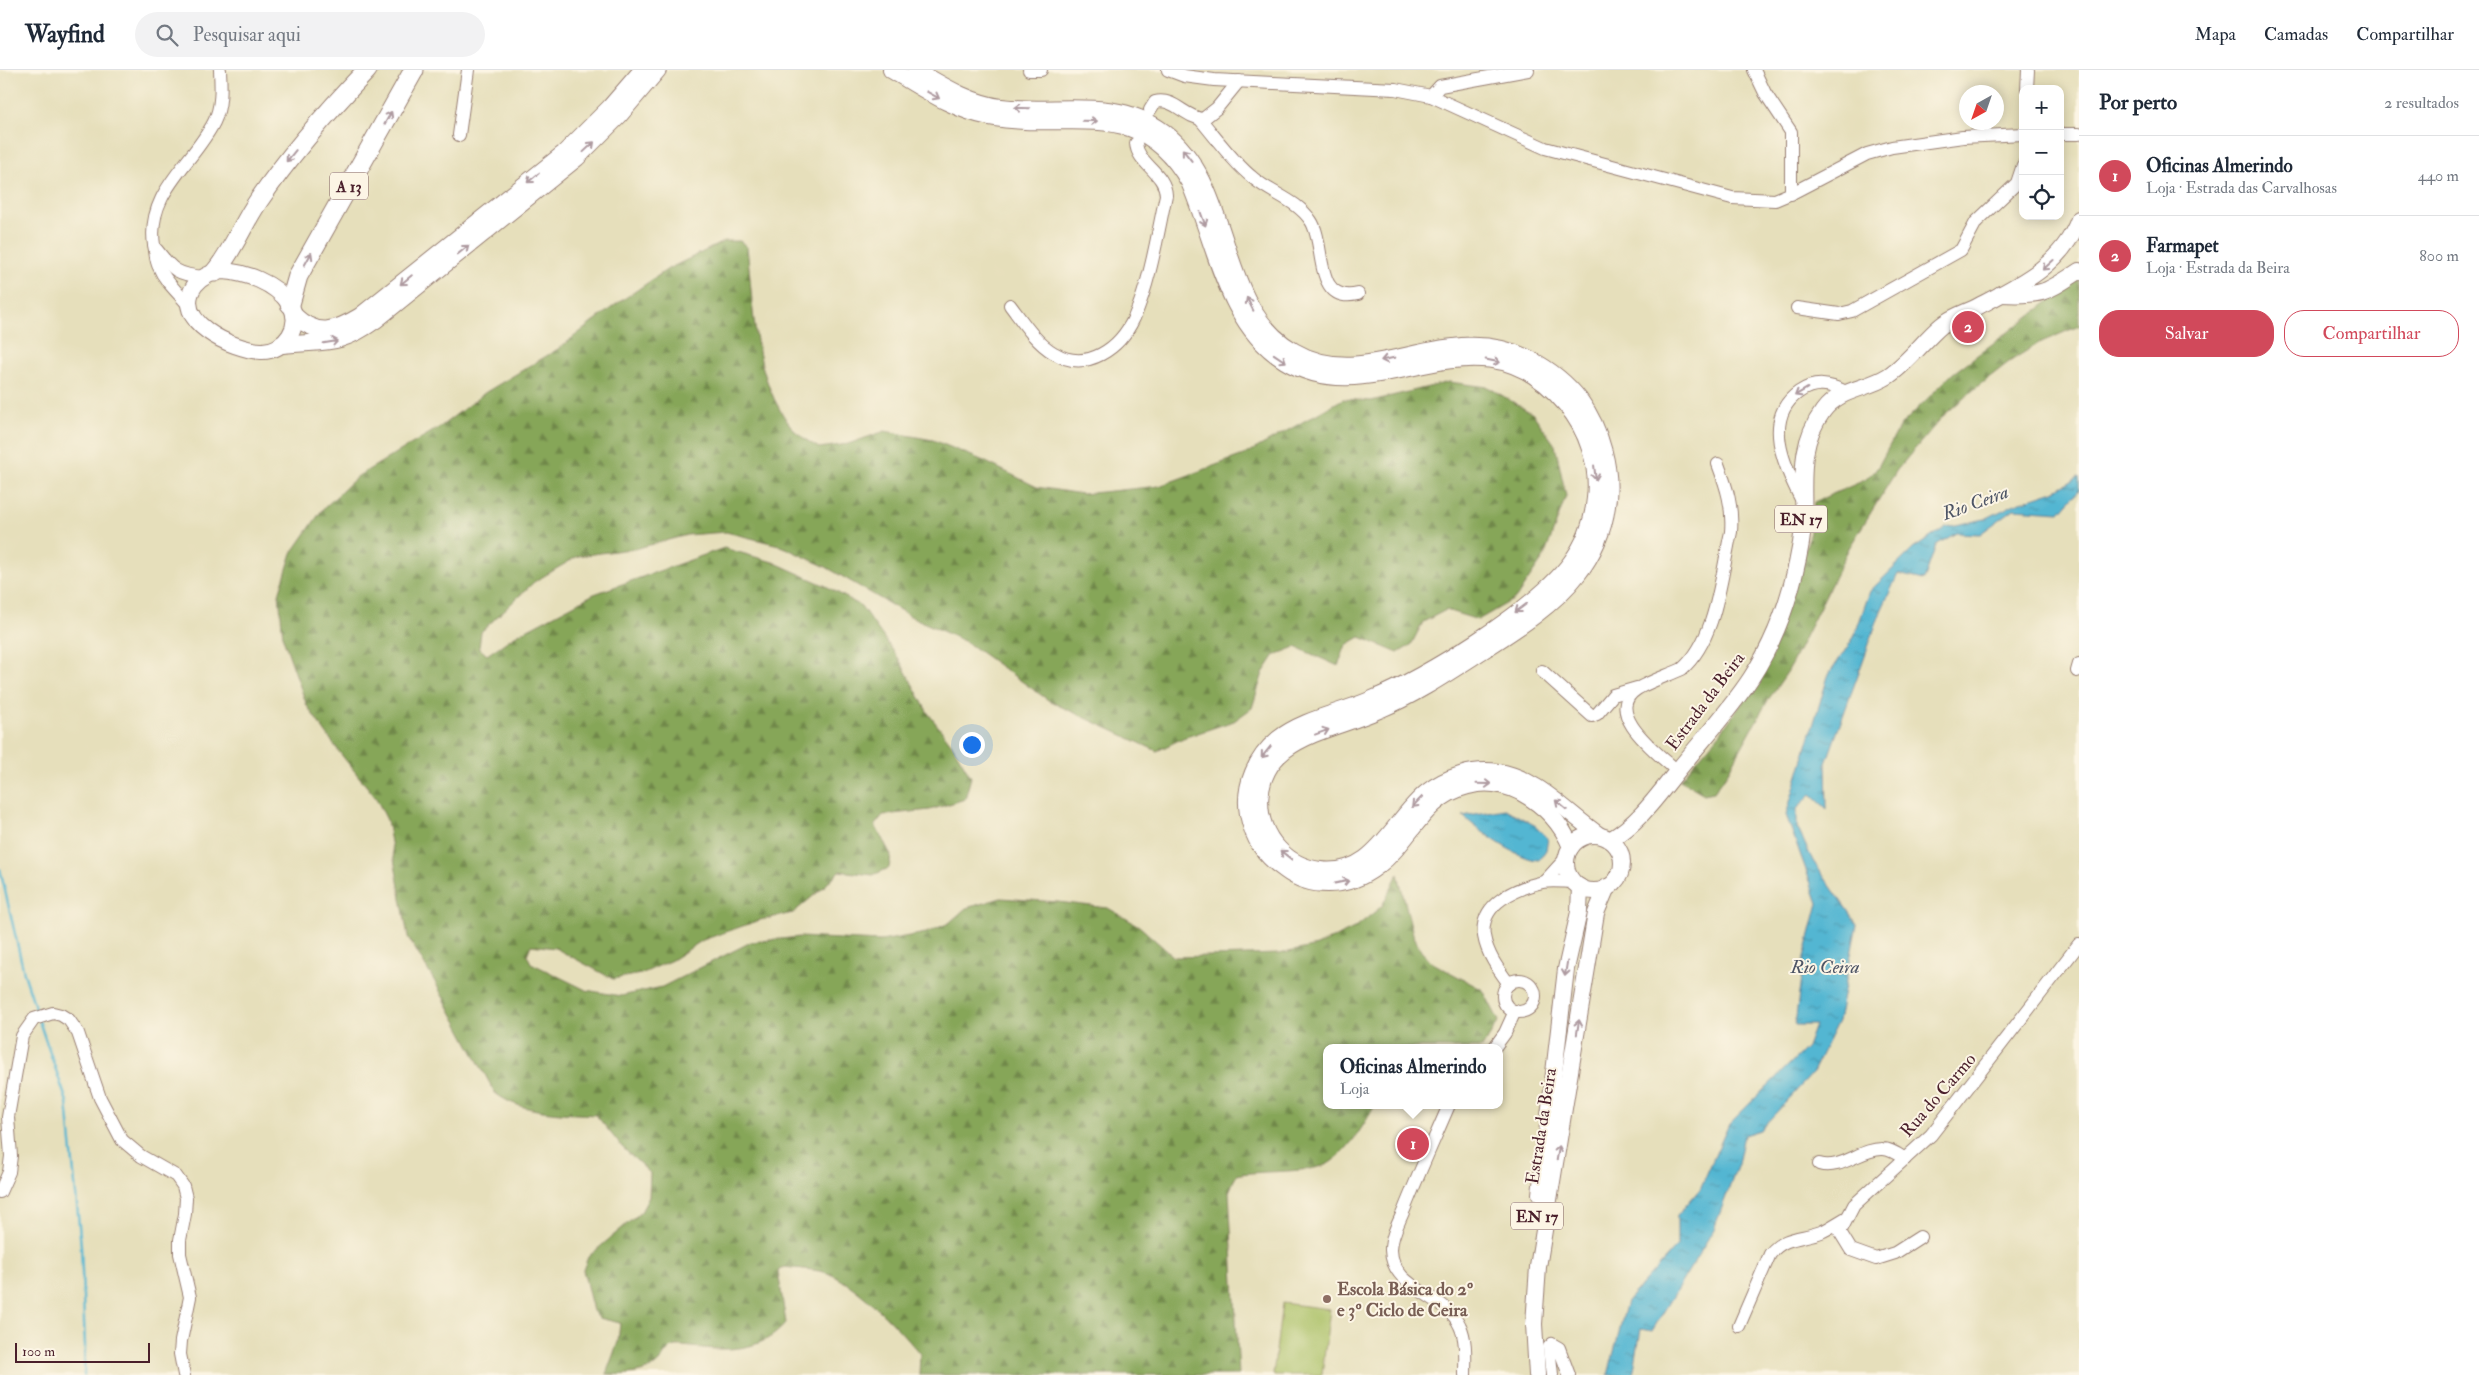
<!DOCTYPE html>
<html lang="pt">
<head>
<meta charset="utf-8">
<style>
  body { margin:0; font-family:"IM FELL Double Pica",serif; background:#f2f2f3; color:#1f2937 }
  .controls { position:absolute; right:15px; top:15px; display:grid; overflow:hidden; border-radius:10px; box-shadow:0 2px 12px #0003 }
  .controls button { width:45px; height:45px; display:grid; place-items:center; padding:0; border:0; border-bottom:1px solid #e0e1e3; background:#fff; color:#1f2937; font:25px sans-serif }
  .compass { position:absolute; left:1959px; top:15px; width:45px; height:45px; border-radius:50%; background:#fff; box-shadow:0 2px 12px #0003; rotate:220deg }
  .scale { position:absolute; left:15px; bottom:12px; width:135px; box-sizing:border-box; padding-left:5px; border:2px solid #4a1f2b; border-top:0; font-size:14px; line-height:18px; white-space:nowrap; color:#4a1f2b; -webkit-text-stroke:4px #fcf5e5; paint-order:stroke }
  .you { position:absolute; left:971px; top:674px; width:18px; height:18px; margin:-12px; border:4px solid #fff; border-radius:50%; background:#1a73e8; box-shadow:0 0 0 8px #1a73e833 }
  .badge { display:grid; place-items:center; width:32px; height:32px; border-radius:50%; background:#d1495b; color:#fff; font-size:16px; font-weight:700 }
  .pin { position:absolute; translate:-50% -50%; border:2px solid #fff; box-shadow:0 1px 5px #0006 }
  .popup { position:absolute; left:1323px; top:974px; width:180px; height:65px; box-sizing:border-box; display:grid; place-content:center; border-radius:10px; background:#fff; filter:drop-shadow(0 1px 4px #0005); font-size:16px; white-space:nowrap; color:#747a83 }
  .popup b { font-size:19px; color:#1f2937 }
  .popup::after { content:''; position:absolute; left:50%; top:100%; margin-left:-10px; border:10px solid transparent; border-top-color:#fff }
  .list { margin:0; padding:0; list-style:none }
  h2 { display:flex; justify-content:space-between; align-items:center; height:65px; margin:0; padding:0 20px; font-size:21px }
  h2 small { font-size:16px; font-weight:400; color:#747a83 }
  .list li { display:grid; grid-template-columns:32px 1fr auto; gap:15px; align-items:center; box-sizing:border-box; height:80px; padding:0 20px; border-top:1px solid #e0e1e3 }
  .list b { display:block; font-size:19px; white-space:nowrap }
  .list p { margin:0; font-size:16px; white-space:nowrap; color:#747a83 }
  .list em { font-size:16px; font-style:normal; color:#747a83 }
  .actions { display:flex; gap:10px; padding:15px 20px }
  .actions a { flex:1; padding:11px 0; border:1px solid #d1495b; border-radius:20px; text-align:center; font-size:18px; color:#d1495b }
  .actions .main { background:#d1495b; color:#fff }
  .icon { flex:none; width:28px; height:28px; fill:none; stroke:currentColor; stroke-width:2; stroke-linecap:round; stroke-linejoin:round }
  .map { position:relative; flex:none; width:2079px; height:1305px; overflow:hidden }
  header { display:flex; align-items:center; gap:30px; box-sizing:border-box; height:70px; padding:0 25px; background:#fff; border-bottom:1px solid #e0e1e3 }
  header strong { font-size:24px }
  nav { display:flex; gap:28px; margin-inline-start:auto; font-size:18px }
  .search { width:350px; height:45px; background:#f2f2f3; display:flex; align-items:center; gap:12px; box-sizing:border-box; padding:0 18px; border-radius:28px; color:#747a83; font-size:19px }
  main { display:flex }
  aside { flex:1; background:#fff }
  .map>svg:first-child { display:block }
</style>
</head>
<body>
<header>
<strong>Wayfind</strong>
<div class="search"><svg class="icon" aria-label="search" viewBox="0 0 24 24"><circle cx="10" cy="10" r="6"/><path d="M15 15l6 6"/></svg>Pesquisar aqui</div>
<nav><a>Mapa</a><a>Camadas</a><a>Compartilhar</a></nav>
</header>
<main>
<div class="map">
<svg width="2079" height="1305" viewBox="0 0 2079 1305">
  <defs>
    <pattern id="forest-firs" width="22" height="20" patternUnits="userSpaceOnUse" patternTransform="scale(1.25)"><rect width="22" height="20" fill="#86a659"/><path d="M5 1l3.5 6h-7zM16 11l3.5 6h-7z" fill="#70874a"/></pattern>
    <pattern id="water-ripples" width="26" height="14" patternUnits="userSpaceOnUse" patternTransform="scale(1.25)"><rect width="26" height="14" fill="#53b6d2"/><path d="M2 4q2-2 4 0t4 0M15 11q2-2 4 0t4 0" fill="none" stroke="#4793ab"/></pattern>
  </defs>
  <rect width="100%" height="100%" fill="#fcf5e5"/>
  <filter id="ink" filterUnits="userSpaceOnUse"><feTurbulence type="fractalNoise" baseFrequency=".02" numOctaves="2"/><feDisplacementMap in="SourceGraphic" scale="10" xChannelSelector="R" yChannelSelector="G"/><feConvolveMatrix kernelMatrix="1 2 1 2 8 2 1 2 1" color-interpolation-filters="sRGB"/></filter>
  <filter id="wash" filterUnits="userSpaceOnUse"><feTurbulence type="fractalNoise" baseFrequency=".0096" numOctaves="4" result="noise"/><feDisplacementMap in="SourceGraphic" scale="20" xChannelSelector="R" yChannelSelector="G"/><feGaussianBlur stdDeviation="1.12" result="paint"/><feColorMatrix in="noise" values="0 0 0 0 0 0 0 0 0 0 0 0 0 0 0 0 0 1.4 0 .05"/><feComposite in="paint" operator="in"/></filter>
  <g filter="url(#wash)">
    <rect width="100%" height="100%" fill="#e6dfbb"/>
    <path fill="#a9bf63" stroke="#7a6f47" d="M1282,1233L1330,1239L1322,1305H1273Z"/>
    <g fill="url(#forest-firs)" stroke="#686242">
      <path d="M725,171H740L747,177C754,239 752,310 794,360C801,367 811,373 819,378L848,374L885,361L933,370L984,391L1037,417L1082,424L1159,416L1246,384L1343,329L1371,331L1449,312L1488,317L1533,344L1555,375L1566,426L1544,487L1516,528L1478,550L1446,540L1423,552L1411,575L1398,583L1360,567L1346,575L1338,596L1296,577L1275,585L1263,603L1252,638L1234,651L1183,668L1157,681L1051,632L966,572L910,546L826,497L779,475L726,462L687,465L638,478L578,486L534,512L481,562L479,578L487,585L513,567L594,524L724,478L773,492L826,516L861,536L899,589L928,643L951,673L971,707L965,729L930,740L883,745L875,755L891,785L889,798L873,805L839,801L824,817L793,843L760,850L703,870L672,890L641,904L613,909L555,878L531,875L527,885L531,893L586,920L621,926L662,917L751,872L800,867L881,871L926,863L949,853L966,838L1001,828L1058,832L1108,838L1139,856L1174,887L1279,884L1317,876L1356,857L1382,836L1398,804L1413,864L1421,881L1431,892L1483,920L1499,951L1482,978H1327V1035H1375C1364,1055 1350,1079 1331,1092C1315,1104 1258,1100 1236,1105L1229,1122L1239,1305H919L920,1284C901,1260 858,1216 830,1204C817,1199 798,1199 784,1197L778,1201L786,1253C764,1279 735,1281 702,1278C694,1278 683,1275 675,1276C667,1278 664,1287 659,1292C647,1305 622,1305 606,1304L618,1272L620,1253L599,1248L593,1241L583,1200L588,1187L641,1142L649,1127L650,1103L622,1077L596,1045C564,1043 522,1044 495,1023L435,912L408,867L387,750L376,728L340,683L307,636L283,568L279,524L292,483L322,440L358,406L440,357L486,322L558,279L615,235L668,199Z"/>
      <path d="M2079,209V256L2039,273L2009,292L1978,316L1943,346L1897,400L1849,478L1788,601L1768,630L1728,702L1714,722L1704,724L1680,710L1721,662L1761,607L1809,468L1814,432L1865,410L1878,397L1900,356L1952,304Z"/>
    </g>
    <g fill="url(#water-ripples)" stroke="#4e6a7e">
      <path d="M2079,407V420L2060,442L2014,439L1980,464L1956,463L1936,475L1924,510L1898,504L1881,541L1826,693L1827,739L1811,724L1797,739V757L1813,791L1857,854L1838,951L1812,1004L1760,1060L1744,1065L1738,1094L1714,1159L1652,1261L1641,1259L1633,1305H1608L1627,1231L1677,1176V1146L1700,1119L1729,1054L1807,977L1815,955H1795L1803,892L1818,833L1786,745L1828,606L1854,567L1870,521L1913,479L1946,457L1985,449L2015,434L2054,421Z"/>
      <path d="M1505,739L1536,756L1548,768L1546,780L1539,790C1519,790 1478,760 1463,746Z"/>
    </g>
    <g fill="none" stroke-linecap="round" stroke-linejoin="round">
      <g stroke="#53b6d2" stroke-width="2.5">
        <path d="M0,799L24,903L37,943"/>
        <path d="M39,951L67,1032L81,1176L85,1276L84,1305"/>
      </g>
    </g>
  </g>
  <g filter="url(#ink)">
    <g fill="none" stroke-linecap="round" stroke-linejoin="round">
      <g stroke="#987f73" stroke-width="14">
        <g id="minor">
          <path d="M1029,0H1041"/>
          <path d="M1168,0L1184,6L1214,10L1395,19L1431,26L1545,78L1732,128L1775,130L1794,122L1867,84L1892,77L1963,67L2023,64"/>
          <path d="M1754,0L1765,23L1791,62V124"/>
          <path d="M2027,19L2028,0"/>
          <path d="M1431,26L1440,16L1528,0"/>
          <path d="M1150,40L1155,32C1174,27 1185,48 1203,49L1217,38L1239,11"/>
          <path d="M1200,49C1217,69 1233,92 1253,108C1272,124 1297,130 1311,151C1326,173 1313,235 1358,224"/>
          <path d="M2060,64H2079"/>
          <path d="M459,65L468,0"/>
          <path d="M157,180C172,200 178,205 204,207"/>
          <path d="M1010,235C1022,251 1036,273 1054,283C1087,303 1120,278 1134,248C1151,209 1157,166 1166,125C1165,102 1137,94 1136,73"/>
          <path d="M189,236C179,223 165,212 159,197C155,190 156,182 154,175C146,122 193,94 214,52C222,36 221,17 220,0"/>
          <path d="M1797,238L1839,244L1852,241L1961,180L1976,152L2017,113L2023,95"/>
          <path d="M1801,429C1784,396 1762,348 1799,322C1815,311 1830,314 1846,322"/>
          <path d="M1542,601L1592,646L1597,644L1613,625L1637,618"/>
          <path d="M2077,601L2079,594"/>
          <path d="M1677,701C1659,684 1601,642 1637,619C1648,612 1669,605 1682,599C1717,569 1721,505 1731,462C1733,437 1727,418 1718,394"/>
          <path d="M1545,811L1566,788"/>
          <circle cx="1519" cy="926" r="16"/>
          <path d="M1509,914C1498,899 1487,884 1484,866C1479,833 1517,818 1543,812C1552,810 1564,812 1574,812"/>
          <path d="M1494,978L1505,963L1515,941"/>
          <path d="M1449,1035C1434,1070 1418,1105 1404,1140C1399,1152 1391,1166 1391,1180C1392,1220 1446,1224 1460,1256C1467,1271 1465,1289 1465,1305"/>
          <path d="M1819,1094C1841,1101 1861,1078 1883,1079C1891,1079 1899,1085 1905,1089"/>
          <path d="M0,1122L9,1102L11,1086L8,1047L22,966L34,949L53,943L61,945L69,950L78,963L100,1028L122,1070L141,1086L176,1106L183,1116L186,1128L185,1144L180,1170V1184L190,1227L181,1271L180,1284L184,1305"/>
          <path d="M1920,1167L1895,1183L1876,1189L1851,1180L1840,1162L1854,1135L1931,1065L2079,874"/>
          <path d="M1739,1256L1770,1184C1784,1166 1802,1169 1821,1162C1829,1159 1838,1152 1846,1148"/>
          <path d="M1552,1305L1549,1277L1552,1274L1559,1278L1569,1305"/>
        </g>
      </g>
      <g stroke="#987f73" stroke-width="18">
        <g id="major">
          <path d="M891,0C922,18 953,40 989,47C1069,63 1139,23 1189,112C1215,172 1226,255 1285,291C1378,348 1478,228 1566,335C1587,360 1599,395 1595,428C1593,451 1585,473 1571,492C1536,540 1425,607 1370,630C1340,643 1303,649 1278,669C1256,687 1243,716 1248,744C1253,769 1264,786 1285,800C1297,809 1312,814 1328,814C1346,814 1364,807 1378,796C1411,771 1423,727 1468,716C1485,711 1504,714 1520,722C1544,735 1561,752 1571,777"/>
          <path d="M916,0C942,15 970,33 1001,37C1056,44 1115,25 1164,62C1236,117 1215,236 1294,281C1369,325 1444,246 1530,289C1549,299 1567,313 1580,330C1601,359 1613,401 1607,436C1604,460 1593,485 1578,504C1552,538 1512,562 1476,585C1445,605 1413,626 1379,640C1348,654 1312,660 1285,680C1254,704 1252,752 1279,779C1290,791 1304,798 1320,800C1375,807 1392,750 1427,722C1446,707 1474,698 1498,702C1538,708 1567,743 1599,765"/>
          <path d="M222,201C245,202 275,213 289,233C304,255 285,282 261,281C233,280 169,251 195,215C202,207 211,202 222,201Z"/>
          <path d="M2001,224C2043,226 2045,223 2079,201"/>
          <path d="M294,245C317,267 335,261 360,246L564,83L610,37L642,0"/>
          <path d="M282,275C325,270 337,278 376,250L577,88L619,46L658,0"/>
          <circle cx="1594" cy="793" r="28"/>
          <path d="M1610,770C1639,753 1658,725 1679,699C1703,669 1730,640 1751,608C1777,568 1793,520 1801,473C1809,426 1792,383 1823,341C1840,318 1866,320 1888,306C1907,294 1924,270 1942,255C1951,247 1964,243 1975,238C2017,216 2062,196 2079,149"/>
          <path d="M1540,1124L1566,899L1579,842L1580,817"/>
          <path d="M1537,1305L1534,1254L1538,1197L1596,843L1607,817"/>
        </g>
      </g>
      <g stroke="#987f73" stroke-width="21">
        <g id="highway">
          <path d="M215,202C233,181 243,153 259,130C291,83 328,41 367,0"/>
          <path d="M290,234L298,206L414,0"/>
        </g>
      </g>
      <use href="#minor" stroke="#fff" stroke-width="12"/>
      <use href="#major" stroke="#fff" stroke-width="16"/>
      <use href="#highway" stroke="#fff" stroke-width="19"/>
    </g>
    <defs><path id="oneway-shaft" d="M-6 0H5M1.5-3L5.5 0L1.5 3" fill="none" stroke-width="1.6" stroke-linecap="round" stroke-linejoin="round" transform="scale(1.25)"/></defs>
    <g stroke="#ae9aa0">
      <use href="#oneway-shaft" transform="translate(933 25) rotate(29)"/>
      <use href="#oneway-shaft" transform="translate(1022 38) rotate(-178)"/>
      <use href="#oneway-shaft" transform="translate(388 48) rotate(-61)"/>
      <use href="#oneway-shaft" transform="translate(1090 51) rotate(1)"/>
      <use href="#oneway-shaft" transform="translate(589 77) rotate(-43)"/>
      <use href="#oneway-shaft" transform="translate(1187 85) rotate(-128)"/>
      <use href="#oneway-shaft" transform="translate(291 86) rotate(129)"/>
      <use href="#oneway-shaft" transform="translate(533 108) rotate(141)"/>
      <use href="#oneway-shaft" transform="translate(1203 149) rotate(70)"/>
      <use href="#oneway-shaft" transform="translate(463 180) rotate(-39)"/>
      <use href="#oneway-shaft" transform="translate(308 189) rotate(-61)"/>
      <use href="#oneway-shaft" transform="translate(2048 195) rotate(138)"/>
      <use href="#oneway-shaft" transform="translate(406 210) rotate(141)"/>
      <use href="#oneway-shaft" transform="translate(1250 234) rotate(-117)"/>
      <use href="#oneway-shaft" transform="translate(331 272) rotate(-10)"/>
      <use href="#oneway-shaft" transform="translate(1280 288) rotate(34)"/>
      <use href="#oneway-shaft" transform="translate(1388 289) rotate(168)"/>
      <use href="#oneway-shaft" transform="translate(1493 291) rotate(12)"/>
      <use href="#oneway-shaft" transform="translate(1801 322) rotate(149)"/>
      <use href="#oneway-shaft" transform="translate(1595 403) rotate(83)"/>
      <use href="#oneway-shaft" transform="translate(1521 538) rotate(143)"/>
      <use href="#oneway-shaft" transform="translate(1322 662) rotate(-20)"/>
      <use href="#oneway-shaft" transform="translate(1266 682) rotate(129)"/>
      <use href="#oneway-shaft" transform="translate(1484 714) rotate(1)"/>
      <use href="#oneway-shaft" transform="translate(1417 732) rotate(134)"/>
      <use href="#oneway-shaft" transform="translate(1561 735) rotate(-140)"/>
      <use href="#oneway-shaft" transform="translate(1286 785) rotate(-142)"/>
      <use href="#oneway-shaft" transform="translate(1342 812) rotate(-12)"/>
      <use href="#oneway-shaft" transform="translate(1566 899) rotate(99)"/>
      <use href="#oneway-shaft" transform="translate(1578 957) rotate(-81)"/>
      <use href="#oneway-shaft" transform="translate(1558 1083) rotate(-80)"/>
    </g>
  </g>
  <circle fill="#8d6e63" stroke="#fcf5e5" stroke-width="2" cx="1327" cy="1229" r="5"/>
  <g text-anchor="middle" stroke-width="4" stroke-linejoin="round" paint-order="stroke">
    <g fill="#fcf5e5" stroke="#7f5f63" stroke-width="1">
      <rect x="330" y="102.5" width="38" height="27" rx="4"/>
      <rect x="1775" y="435.5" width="52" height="27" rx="4"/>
      <rect x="1511" y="1132.5" width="52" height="27" rx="4"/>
    </g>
    <g font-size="16" font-weight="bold" fill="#4a1f2b">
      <text x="349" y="122">A 13</text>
      <text x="1801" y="455">EN 17</text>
      <text x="1537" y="1152">EN 17</text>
    </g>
    <g font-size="18" fill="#4a1f2b" stroke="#fcf5e5">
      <text transform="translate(1705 631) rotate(-53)" y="6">Estrada da Beira</text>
      <text transform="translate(1938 1025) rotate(-49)" y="6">Rua do Carmo</text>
      <text transform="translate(1541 1056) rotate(-81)" y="6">Estrada da Beira</text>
    </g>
    <g font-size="18" font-weight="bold" fill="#785e54" stroke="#fcf5e5" text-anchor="start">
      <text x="1337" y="1225">Escola Básica do 2º<tspan x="1337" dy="21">e 3º Ciclo de Ceira</tspan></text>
    </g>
    <g font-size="19" font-style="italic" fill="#4d5465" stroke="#fcf5e5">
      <text transform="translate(1975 432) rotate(-20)" y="7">Rio Ceira</text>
      <text x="1825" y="903">Rio Ceira</text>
    </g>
  </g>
</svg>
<div class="controls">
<button>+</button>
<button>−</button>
<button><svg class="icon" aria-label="locate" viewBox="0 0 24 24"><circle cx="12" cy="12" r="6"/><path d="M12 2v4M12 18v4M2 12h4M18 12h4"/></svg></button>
</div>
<svg class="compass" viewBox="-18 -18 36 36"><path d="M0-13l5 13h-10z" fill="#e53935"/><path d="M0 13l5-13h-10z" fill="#747a83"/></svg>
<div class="scale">100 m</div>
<div class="you"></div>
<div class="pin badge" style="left:1413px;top:1074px">1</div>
<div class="popup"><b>Oficinas Almerindo</b>Loja</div>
<div class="pin badge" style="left:1968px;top:257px">2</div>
</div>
<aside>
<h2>Por perto<small>2 resultados</small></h2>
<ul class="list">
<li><span class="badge">1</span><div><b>Oficinas Almerindo</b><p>Loja · Estrada das Carvalhosas</p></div><em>440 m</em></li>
<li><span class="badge">2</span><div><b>Farmapet</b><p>Loja · Estrada da Beira</p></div><em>800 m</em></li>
</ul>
<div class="actions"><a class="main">Salvar</a><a>Compartilhar</a></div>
</aside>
</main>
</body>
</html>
